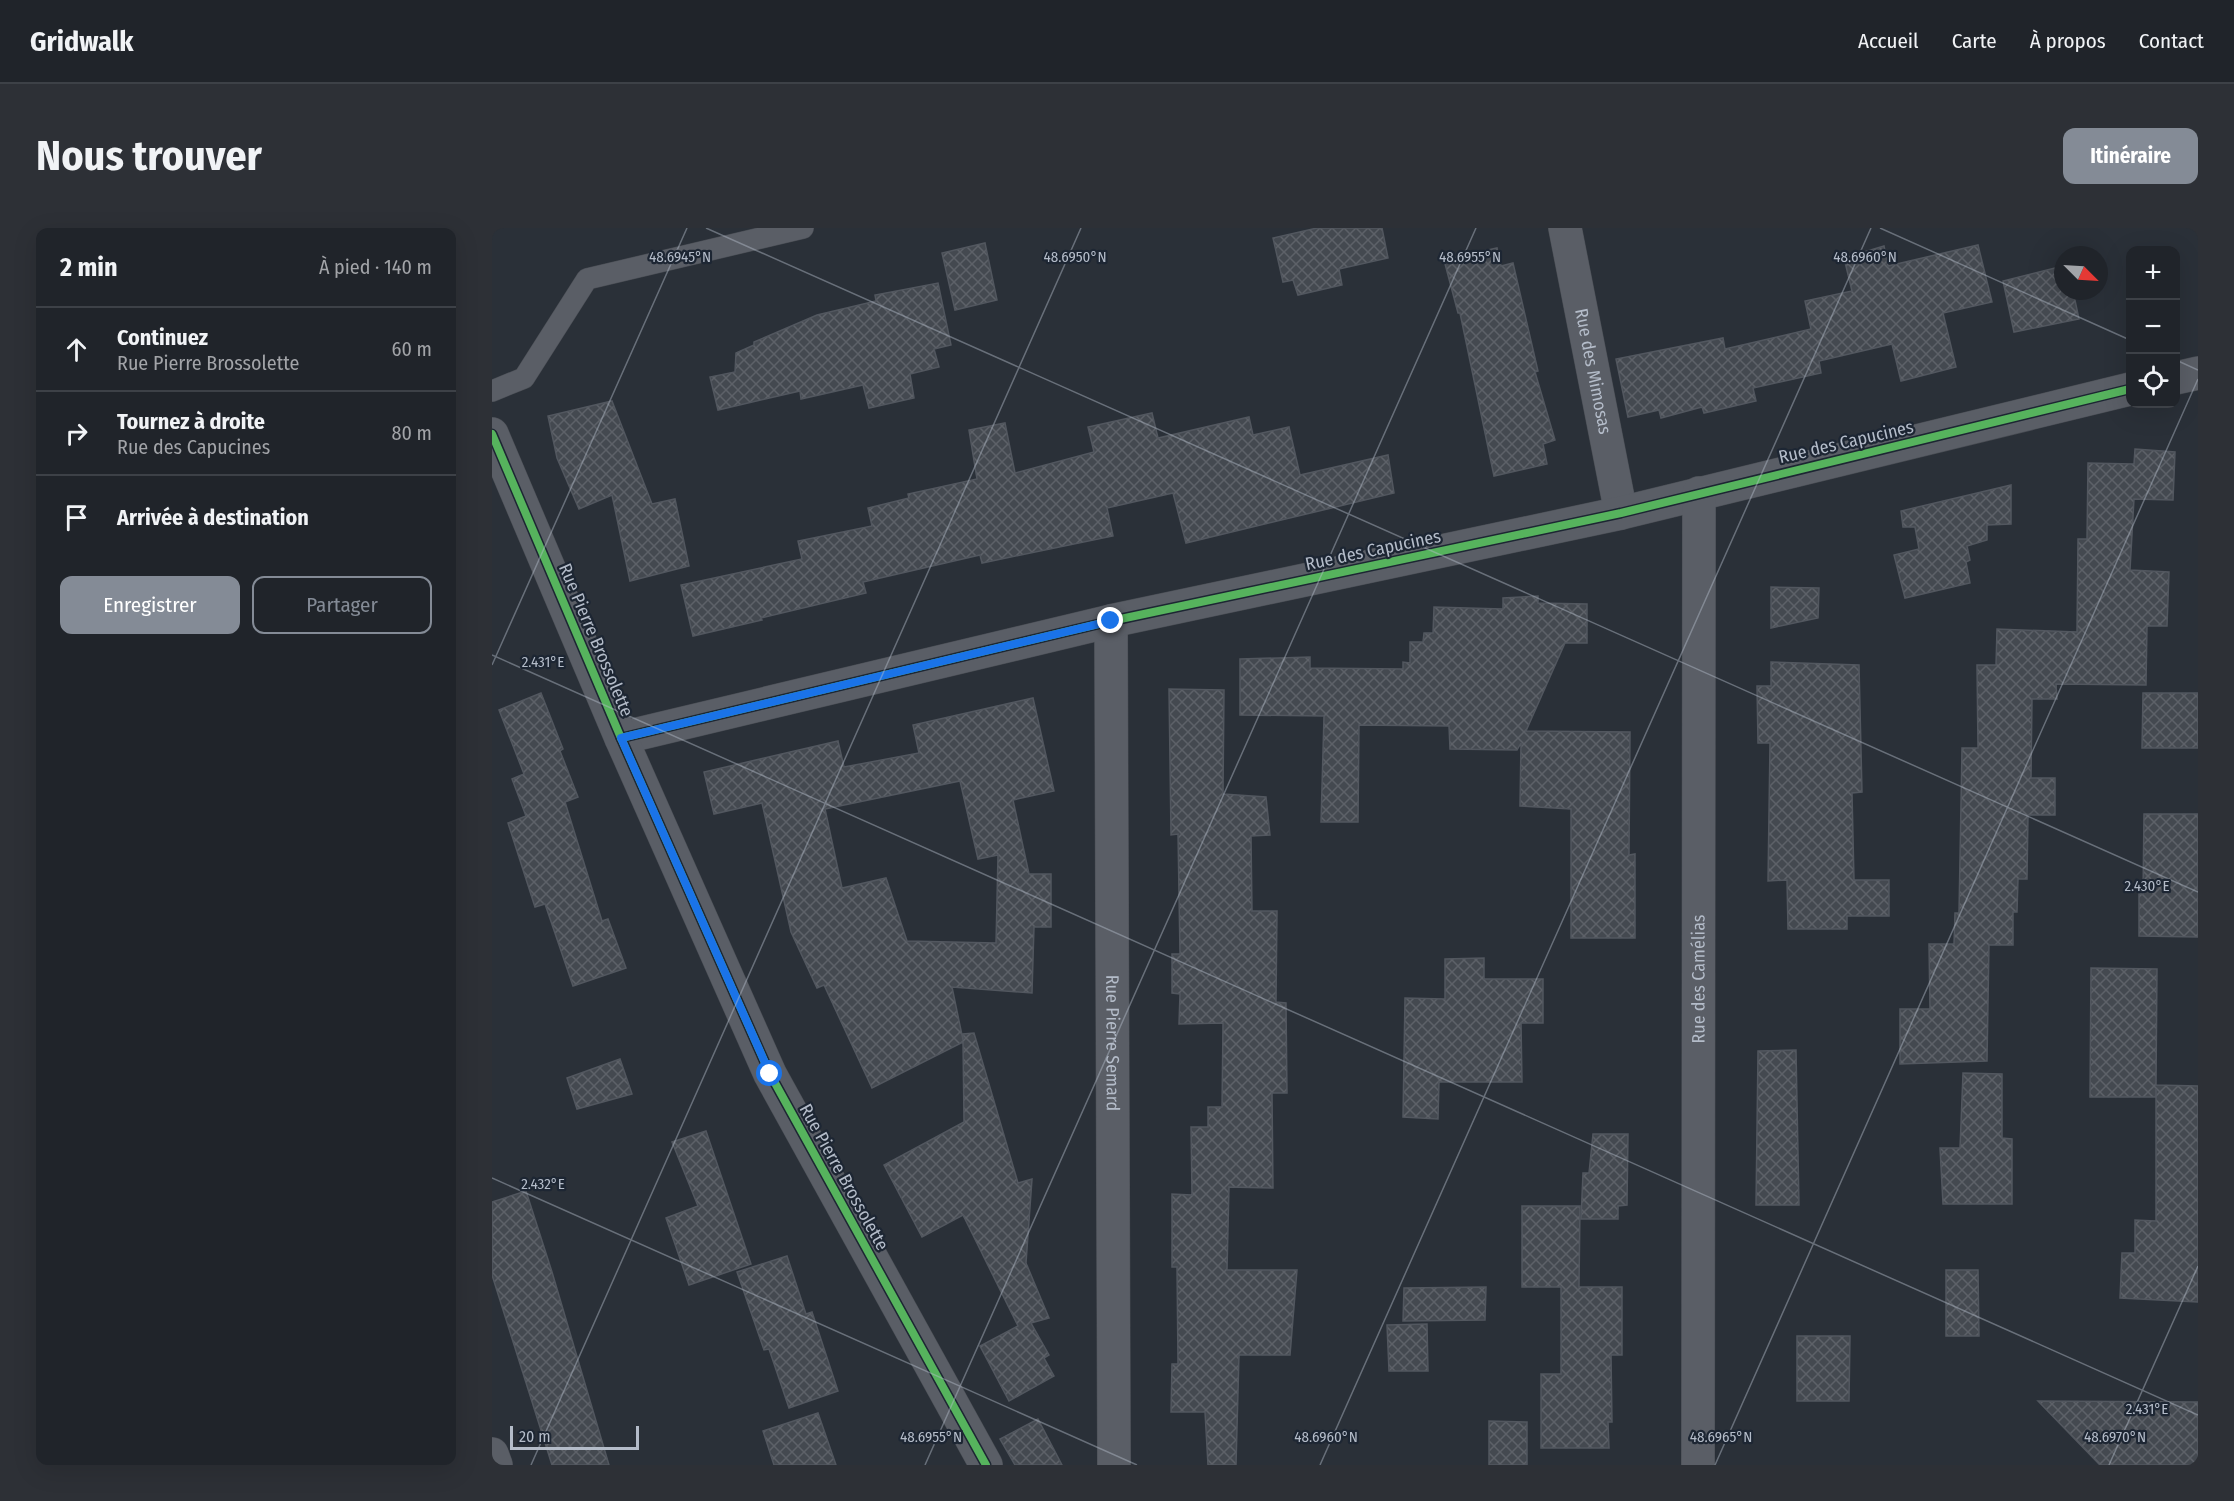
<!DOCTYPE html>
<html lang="fr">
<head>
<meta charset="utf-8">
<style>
  body { margin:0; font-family:"Fira Sans Condensed",sans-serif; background:#2d3036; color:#f1f3f6 }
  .controls { position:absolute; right:18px; top:18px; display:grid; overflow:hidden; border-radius:12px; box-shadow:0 6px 24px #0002 }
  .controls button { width:54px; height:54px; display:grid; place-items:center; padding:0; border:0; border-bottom:2px solid #3d4147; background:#20242a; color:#f1f3f6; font:30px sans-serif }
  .compass { position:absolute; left:1562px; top:18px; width:54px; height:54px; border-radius:50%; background:#20242a; box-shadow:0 6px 24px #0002; rotate:114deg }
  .scale { position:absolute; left:18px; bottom:15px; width:129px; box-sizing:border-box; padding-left:6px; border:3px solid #b4bcc9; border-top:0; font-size:16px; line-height:21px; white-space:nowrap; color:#b4bcc9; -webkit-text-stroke:4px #1d2633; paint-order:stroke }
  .stop { position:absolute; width:18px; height:18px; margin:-14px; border:4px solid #1a73e8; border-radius:50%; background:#fff }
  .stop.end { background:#1a73e8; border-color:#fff; box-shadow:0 2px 6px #0008 }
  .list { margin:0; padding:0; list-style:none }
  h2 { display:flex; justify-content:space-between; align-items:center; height:78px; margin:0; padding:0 24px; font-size:26px }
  h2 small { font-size:20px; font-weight:400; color:#a2a4a8 }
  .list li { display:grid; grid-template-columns:39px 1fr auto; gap:18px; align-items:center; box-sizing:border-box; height:84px; padding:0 24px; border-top:2px solid #3d4147 }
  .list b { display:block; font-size:22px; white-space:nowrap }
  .list p { margin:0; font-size:20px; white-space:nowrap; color:#a2a4a8 }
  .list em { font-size:20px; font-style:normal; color:#a2a4a8 }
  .actions { display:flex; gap:12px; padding:18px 24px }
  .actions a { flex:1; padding:14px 0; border:2px solid #848b96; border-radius:12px; text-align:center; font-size:21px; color:#848b96 }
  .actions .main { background:#848b96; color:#fff }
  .icon { flex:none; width:33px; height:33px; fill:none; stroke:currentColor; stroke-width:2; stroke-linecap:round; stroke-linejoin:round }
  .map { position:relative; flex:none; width:1706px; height:1237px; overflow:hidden; border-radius:12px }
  header { display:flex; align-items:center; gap:36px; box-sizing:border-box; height:84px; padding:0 30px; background:#20242a; border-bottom:2px solid #3d4147 }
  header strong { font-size:28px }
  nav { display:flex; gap:33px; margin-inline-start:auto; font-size:21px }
  .intro { display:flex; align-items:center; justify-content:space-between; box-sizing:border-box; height:144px; padding:0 36px }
  h1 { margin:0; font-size:42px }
  .button { padding:15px 27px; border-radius:12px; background:#848b96; color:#fff; font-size:21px; font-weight:700 }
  main { display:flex; gap:36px; padding:0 36px }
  aside { flex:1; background:#20242a; border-radius:12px; box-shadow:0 6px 24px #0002 }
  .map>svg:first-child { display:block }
</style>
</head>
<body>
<header>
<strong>Gridwalk</strong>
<nav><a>Accueil</a><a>Carte</a><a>À propos</a><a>Contact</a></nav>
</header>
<div class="intro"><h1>Nous trouver</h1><a class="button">Itinéraire</a></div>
<main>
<aside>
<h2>2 min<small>À pied · 140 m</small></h2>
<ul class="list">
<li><svg class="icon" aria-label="ahead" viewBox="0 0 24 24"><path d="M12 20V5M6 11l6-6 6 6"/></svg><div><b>Continuez</b><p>Rue Pierre Brossolette</p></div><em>60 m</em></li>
<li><svg class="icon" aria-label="right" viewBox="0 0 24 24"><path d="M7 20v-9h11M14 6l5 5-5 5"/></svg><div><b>Tournez à droite</b><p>Rue des Capucines</p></div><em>80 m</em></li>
<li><svg class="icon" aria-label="arrive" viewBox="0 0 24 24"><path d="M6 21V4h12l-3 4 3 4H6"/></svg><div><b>Arrivée à destination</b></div></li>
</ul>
<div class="actions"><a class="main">Enregistrer</a><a>Partager</a></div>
</aside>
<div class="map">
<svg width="1706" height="1237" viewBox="0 0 1706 1237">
  <defs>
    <pattern id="building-cross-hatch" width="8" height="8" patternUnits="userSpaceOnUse" patternTransform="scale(1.5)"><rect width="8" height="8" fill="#444950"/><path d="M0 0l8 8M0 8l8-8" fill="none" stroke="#5d6168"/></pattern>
  </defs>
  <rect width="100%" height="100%" fill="#2a3038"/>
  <g fill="url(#building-cross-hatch)" stroke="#52575f" stroke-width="1.5" fill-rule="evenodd">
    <path d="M825,0H890L896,30L847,41L850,57L806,67L801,52L791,54L781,10Z"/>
    <path d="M493,15L505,72L463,82L450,25Z"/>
    <path d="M1486,17L1500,74L1451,85L1464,139L1409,153L1400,116L1327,133L1329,145L1261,160L1264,173L1212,185L1210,179L1169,190L1167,182L1136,189L1124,131L1231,110L1233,121L1319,101L1313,73L1360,63L1352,30L1392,18L1396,38Z"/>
    <path d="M1005,20L1009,38L1021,35L1046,143L1043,144L1063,212L1051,216L1055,236L1002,248L968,85H966L952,32Z"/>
    <path d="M1571,38V63H1581L1587,91L1522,104L1511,53Z"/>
    <path d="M446,55L459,117L442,121L447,139L418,146L422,170L377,180L371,157L309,171L308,163L226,182L218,149L243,144L244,125L262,117V114L325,87L384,73L383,67Z"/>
    <path d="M120,173L160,276L183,271L197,338L138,353L120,267L87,281L65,230L56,188Z"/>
    <path d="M660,185L666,210L757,189L761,207L797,199L808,247L896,227L902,265L694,315L681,265L615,280L621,308L490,335L488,327L371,354L374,365L269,390L270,392L201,408L189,357L310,331L306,313L380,298L376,280L417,270L416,266L485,251L477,202L513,195L523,245L602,224L596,199Z"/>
    <path d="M1643,221L1683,224L1681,272L1642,271L1638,342L1677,344L1675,398H1655L1654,457L1564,456L1565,471H1540L1539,550H1563V587H1536L1535,651H1526L1525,684H1521V717H1497L1495,833L1408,836V781H1438L1437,716H1462L1463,685H1467L1470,520H1486L1485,437H1504L1505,401L1585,404L1586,311H1595L1596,235L1642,236Z"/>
    <path d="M1519,257V296L1495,297V312L1475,318L1478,332L1474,334L1478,355L1413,370L1402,327L1427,321L1423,299H1411L1409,283Z"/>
    <path d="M1279,359L1327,360L1326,390L1279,400Z"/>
    <path d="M1046,368V375L1095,376V415H1073L1034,503L1138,504L1137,627L1143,626V710H1079V581L1028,578L1029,515L1025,522L958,521L957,498L867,497L866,594H829L832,488L748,487V431L818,429V440L911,441V434L918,435V414H931L932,405H941L942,379L1011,381V370Z"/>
    <path d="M1279,434L1367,437L1370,564L1360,565L1362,652H1397V688H1355V701H1296L1295,652L1276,653L1278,515H1266L1265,458H1279Z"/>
    <path d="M677,461L732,462L731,566L774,569L778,607L759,608L760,683H785L784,774L794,775L795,865H780L781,960L737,959L735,1042H805L798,1127H747L744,1237H716L713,1184H679L680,1136H686L685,1039H680V966L700,967L699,899H716V879H730L731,795L687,796L688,766L680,765V726H688L686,606L679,607Z"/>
    <path d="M49,465L71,521L68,523L86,569L73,574L110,693L116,691L134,740L81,758L53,676L43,679L16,595L34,588L20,551L32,546L7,482Z"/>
    <path d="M1651,465H1706V520H1650Z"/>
    <path d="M541,470L562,563L521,572L537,646H559V699H542L540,765L460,759L471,812V806L482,805L526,955L540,951L534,1035L557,1090L539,1095L557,1127L552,1130L562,1148L517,1173L488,1118L526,1098L471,987L430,1009L392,937L472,894L471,814L380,860L332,757L325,760L299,704L270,575L222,586L212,544L346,513L352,539L427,525L421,497ZM468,553L486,631L506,627L504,715L415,713L394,650L350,660L333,581Z"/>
    <path d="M1652,586H1706V709L1647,708V666H1651Z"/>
    <path d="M992,730V751H1051V795H1029L1030,854H947L946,891L911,889L913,770L953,771V731Z"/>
    <path d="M1599,740L1665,741L1664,857L1706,858V1074L1628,1070L1630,1025H1643V992L1664,993V861V869H1598Z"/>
    <path d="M1304,822L1307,977H1264L1266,823Z"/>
    <path d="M128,831L140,866L85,881L75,850Z"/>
    <path d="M1471,845L1510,846V910L1520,911V976H1451L1448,920H1468Z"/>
    <path d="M214,903L259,1036L197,1057L174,990L206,978L180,914Z"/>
    <path d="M1101,906H1136L1135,977L1126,978V991H1089L1091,945H1097Z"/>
    <path d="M34,963L60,1044L117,1237H60L0,1047V974Z"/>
    <path d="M1030,978H1088L1087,1059H1130V1127H1119L1120,1194H1116L1117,1220H1049V1146H1069V1059H1030Z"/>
    <path d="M295,1028L314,1086L320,1084L346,1163L297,1180L277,1121L272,1122L245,1044Z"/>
    <path d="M1454,1042H1486L1487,1108H1454Z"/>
    <path d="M994,1059L993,1092L911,1093L912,1060Z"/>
    <path d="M935,1096L936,1143H897L895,1097Z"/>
    <path d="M1305,1108H1358L1357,1173H1305Z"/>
    <path d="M1546,1173L1706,1174V1237H1608Z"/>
    <path d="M326,1185L344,1237H282L271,1203Z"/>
    <path d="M546,1191L570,1237H523L508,1211Z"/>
    <path d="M997,1193L1035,1194V1237H997Z"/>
  </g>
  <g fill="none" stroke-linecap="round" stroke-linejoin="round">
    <g stroke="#484c53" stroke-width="22">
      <path id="service" d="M0,163L32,150L95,51L311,0"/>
    </g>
    <g stroke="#484c53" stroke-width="34">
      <g id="minor">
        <path id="s1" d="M1073,0L1129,285"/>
        <path d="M1684,150L1706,145"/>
        <path id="s2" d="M619,393L622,1237"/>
        <path d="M129,510L619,393L1129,285L1638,161"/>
        <path d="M0,1226L4,1237"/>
        <path id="s3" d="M1206,1237L1207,265"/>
      </g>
    </g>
    <g stroke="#484c53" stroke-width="34">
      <path id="tertiary" d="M0,206L129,510L278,846L494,1237"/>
    </g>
    <use href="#service" stroke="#5a5e66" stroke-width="21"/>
    <use href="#minor" stroke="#5a5e66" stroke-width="33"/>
    <use href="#tertiary" stroke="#5a5e66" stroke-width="33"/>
    <g stroke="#1d2633" stroke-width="11">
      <g id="cycleway">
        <path d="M0,206L129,510L278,846L494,1237"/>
        <path d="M129,510L619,393L1129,285L1638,161"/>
      </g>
    </g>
    <use href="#cycleway" stroke="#56b35d" stroke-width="8"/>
  </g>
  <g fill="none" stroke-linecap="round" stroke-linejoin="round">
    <path stroke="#1a73e8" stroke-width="8" d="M278,846L129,510L619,393"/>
  </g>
  <path fill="none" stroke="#b4bcc9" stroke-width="1.5" stroke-opacity="0.45" d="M214,0L1706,664M1388,0L1638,112M1684,132L1706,142M0,427L1706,1187M0,437L195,0M0,950L645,1237M39,1237L589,0M433,1237L984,0M828,1237L1379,0M1223,1237L1706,151M1617,1237L1706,1038"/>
  <g text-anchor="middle" stroke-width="4.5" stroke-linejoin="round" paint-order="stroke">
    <g font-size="18" fill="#b4bcc9" stroke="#1d2633">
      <text dy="6" stroke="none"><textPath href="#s1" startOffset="146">Rue des Mimosas</textPath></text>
      <text transform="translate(1354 214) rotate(-13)" y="6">Rue des Capucines</text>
      <text transform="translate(881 322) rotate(-12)" y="6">Rue des Capucines</text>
      <text transform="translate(104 412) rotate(67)" y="6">Rue Pierre Brossolette</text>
      <text dy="6" stroke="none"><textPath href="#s3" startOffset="486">Rue des Camélias</textPath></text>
      <text dy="6" stroke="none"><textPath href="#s2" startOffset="422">Rue Pierre Semard</textPath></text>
      <text transform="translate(352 949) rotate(61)" y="6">Rue Pierre Brossolette</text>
    </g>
  </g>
  <g font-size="15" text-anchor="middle" fill="#b4bcc9" stroke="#1d2633" stroke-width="4.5" stroke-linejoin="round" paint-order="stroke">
    <text x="583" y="34">48.6950°N</text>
    <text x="978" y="34">48.6955°N</text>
    <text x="1373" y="34">48.6960°N</text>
    <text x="188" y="34">48.6945°N</text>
    <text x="51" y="439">2.431°E</text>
    <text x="1655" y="663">2.430°E</text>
    <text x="51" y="961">2.432°E</text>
    <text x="1655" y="1186">2.431°E</text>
    <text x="439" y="1214">48.6955°N</text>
    <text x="834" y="1214">48.6960°N</text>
    <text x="1229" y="1214">48.6965°N</text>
    <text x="1623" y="1214">48.6970°N</text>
  </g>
</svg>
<div class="controls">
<button>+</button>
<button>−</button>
<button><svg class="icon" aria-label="locate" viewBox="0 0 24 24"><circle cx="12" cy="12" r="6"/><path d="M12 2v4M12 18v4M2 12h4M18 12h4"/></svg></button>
</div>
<svg class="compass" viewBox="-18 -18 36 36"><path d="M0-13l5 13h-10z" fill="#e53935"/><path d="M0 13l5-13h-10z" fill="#a2a4a8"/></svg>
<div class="scale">20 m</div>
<div class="stop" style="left:278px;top:846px"></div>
<div class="stop end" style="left:619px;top:393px"></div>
</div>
</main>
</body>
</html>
